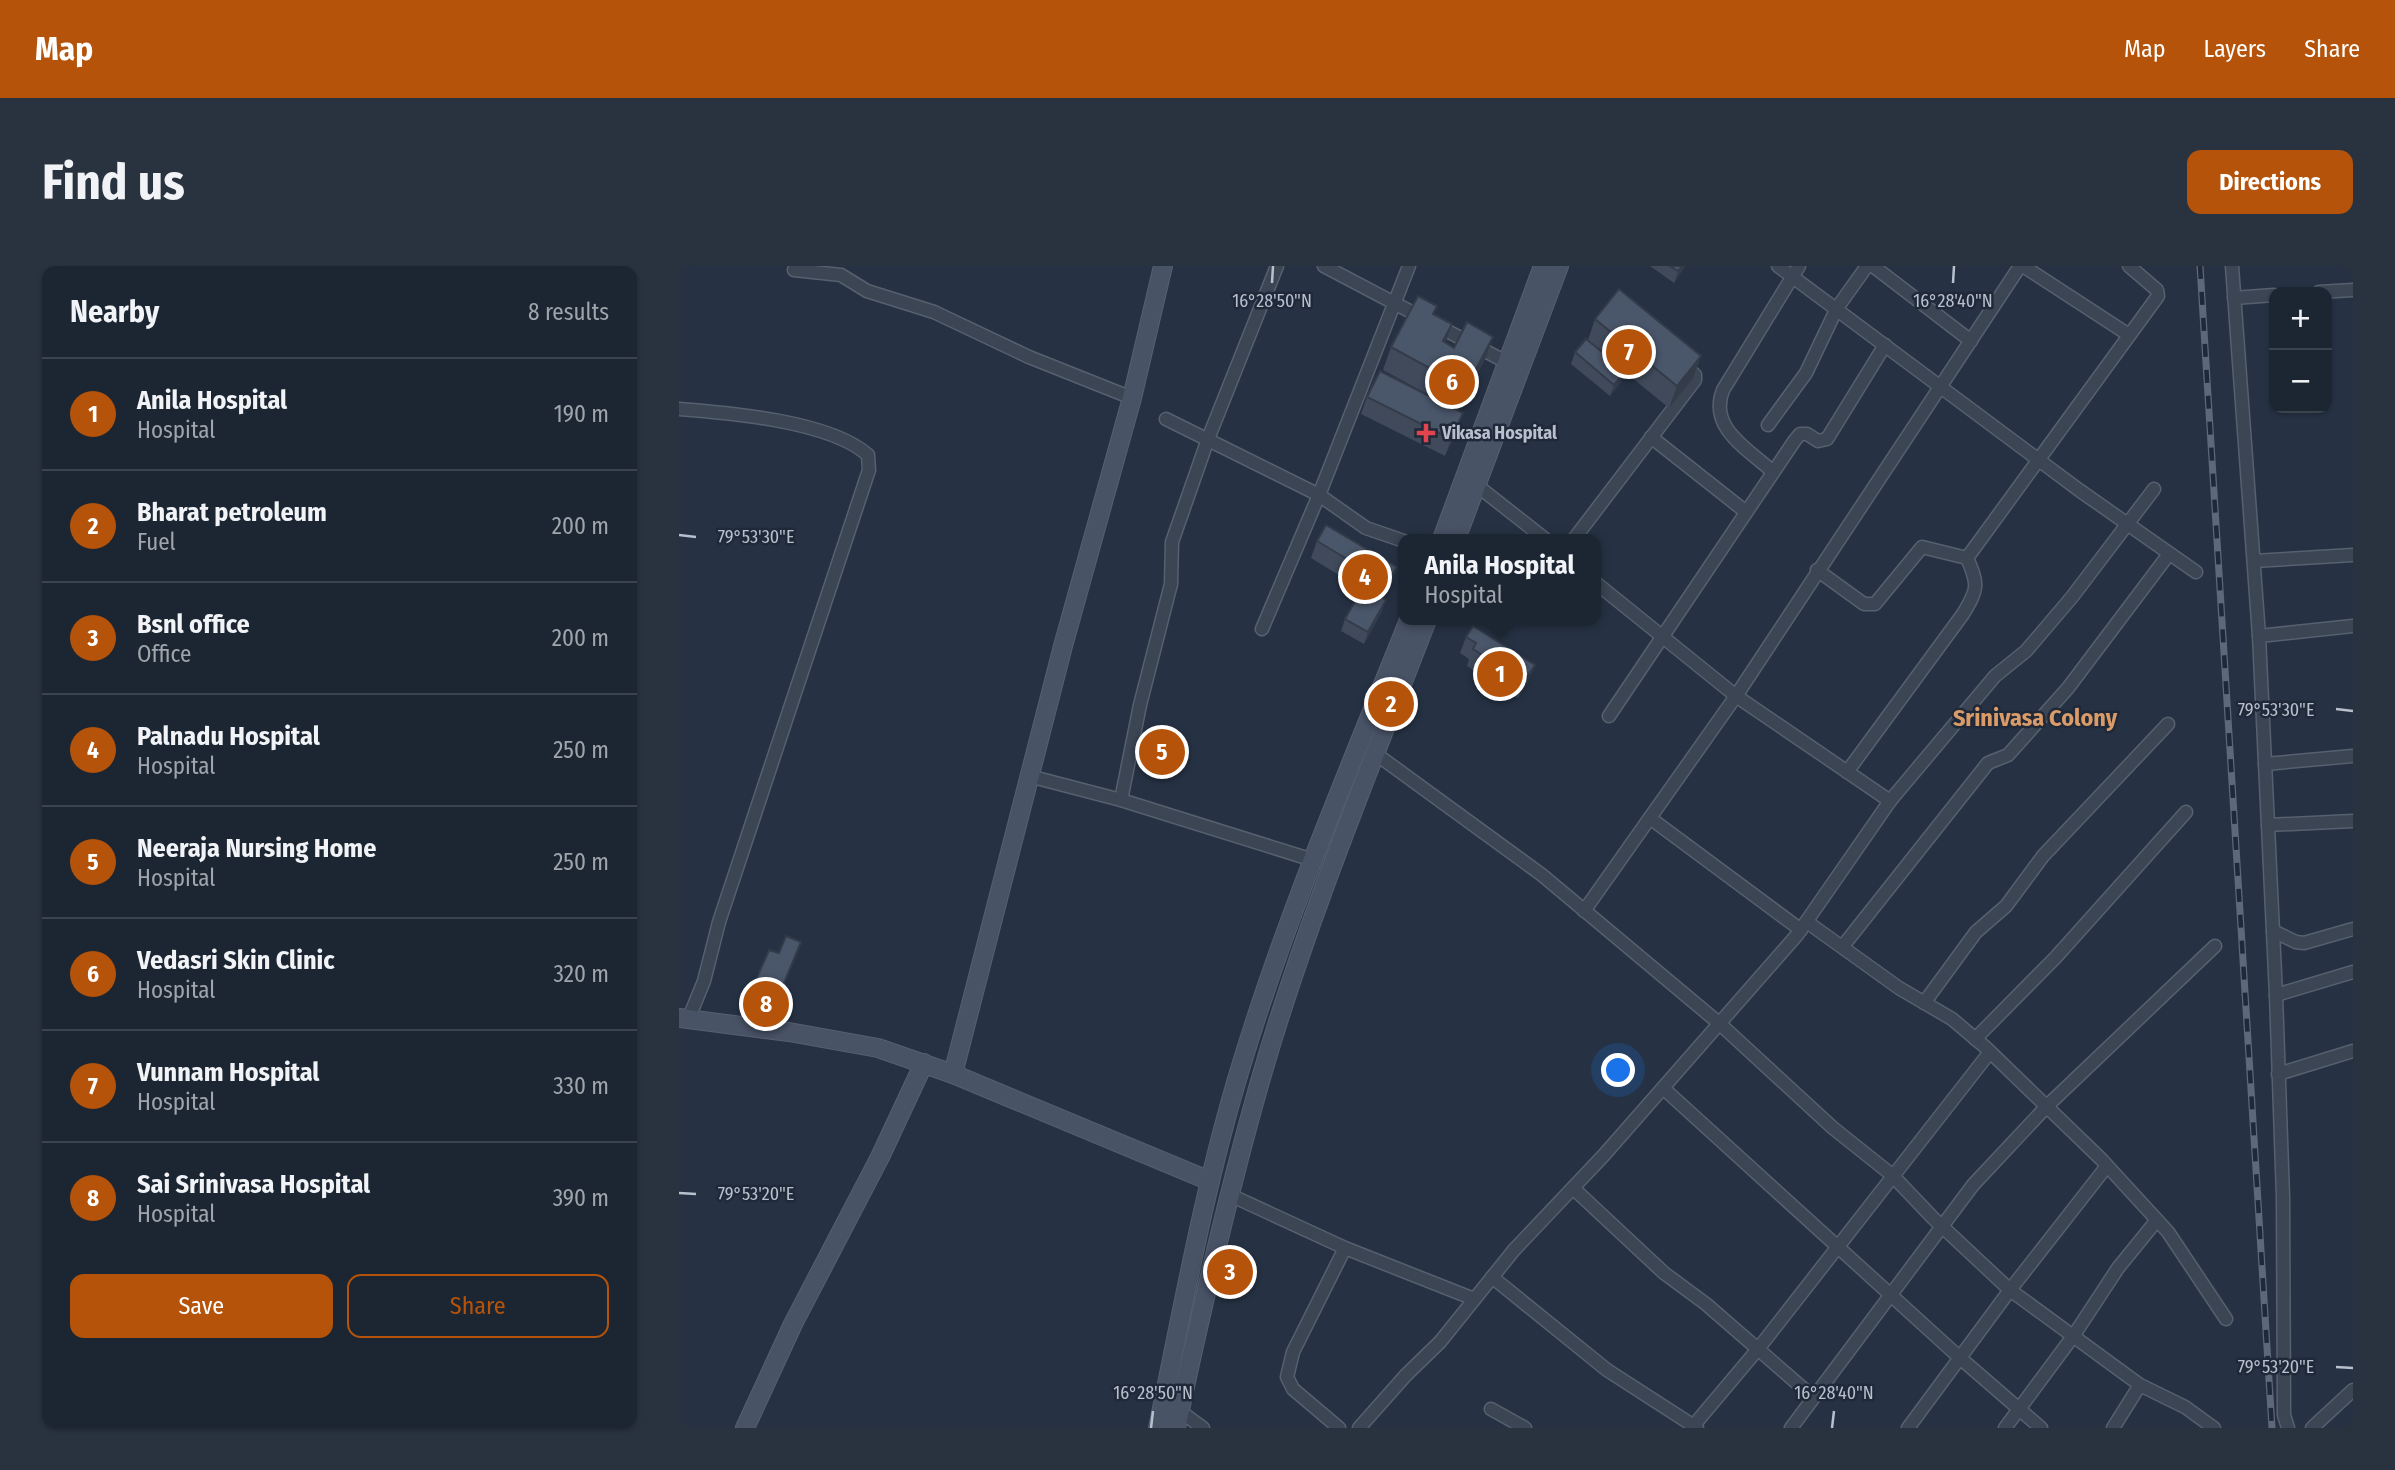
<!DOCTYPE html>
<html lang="en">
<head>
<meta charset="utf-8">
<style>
  body { margin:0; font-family:"Fira Sans Condensed",sans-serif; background:#29323f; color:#f1f3f6 }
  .controls { position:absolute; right:21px; top:21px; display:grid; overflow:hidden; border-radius:14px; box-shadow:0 2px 5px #0004 }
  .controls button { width:63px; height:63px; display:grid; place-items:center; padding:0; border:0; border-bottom:2px solid #3a434e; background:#1c2633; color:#f1f3f6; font:35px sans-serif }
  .you { position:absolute; left:940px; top:805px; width:24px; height:24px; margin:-18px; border:5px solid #fff; border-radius:50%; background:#1a73e8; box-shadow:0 0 0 10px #1a73e833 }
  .badge { display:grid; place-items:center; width:46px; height:46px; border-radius:50%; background:#b45309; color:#fff; font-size:23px; font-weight:700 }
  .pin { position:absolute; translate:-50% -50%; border:4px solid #fff; box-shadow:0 2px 7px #0006 }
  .popup { position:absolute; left:719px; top:268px; width:203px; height:91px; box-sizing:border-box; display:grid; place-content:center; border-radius:14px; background:#1c2633; filter:drop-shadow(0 2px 5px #0005); font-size:23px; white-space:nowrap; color:#a0a5ac }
  .popup b { font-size:26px; color:#f1f3f6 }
  .popup::after { content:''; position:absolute; left:50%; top:100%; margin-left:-14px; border:14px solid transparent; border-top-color:#1c2633 }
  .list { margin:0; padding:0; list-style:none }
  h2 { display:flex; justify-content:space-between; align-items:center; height:91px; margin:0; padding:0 28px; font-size:30px }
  h2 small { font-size:23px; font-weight:400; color:#a0a5ac }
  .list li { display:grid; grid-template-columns:46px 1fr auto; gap:21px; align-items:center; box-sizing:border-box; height:112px; padding:0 28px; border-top:2px solid #3a434e }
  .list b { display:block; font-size:26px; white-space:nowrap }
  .list p { margin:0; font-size:23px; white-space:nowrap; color:#a0a5ac }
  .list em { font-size:23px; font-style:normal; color:#a0a5ac }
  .actions { display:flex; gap:14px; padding:21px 28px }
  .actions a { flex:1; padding:16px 0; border:2px solid #b45309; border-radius:14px; text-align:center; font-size:24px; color:#b45309 }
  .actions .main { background:#b45309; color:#fff }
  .map { position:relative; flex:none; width:1674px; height:1162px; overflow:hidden; border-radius:14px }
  header { display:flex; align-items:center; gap:42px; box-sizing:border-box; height:98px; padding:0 35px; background:#b45309; color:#fff }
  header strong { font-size:33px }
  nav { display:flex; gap:38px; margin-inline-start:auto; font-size:24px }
  .intro { display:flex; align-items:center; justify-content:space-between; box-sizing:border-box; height:168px; padding:0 42px }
  h1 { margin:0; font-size:49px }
  .button { padding:18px 32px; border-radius:14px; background:#b45309; color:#fff; font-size:24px; font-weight:700 }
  main { display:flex; gap:42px; padding:0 42px }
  aside { flex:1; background:#1c2633; border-radius:14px; box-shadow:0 2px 5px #0004 }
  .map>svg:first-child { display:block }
</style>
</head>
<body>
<header>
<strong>Map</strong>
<nav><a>Map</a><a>Layers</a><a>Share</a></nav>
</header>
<div class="intro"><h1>Find us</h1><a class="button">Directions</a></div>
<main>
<aside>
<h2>Nearby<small>8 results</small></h2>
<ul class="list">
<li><span class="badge">1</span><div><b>Anila Hospital</b><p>Hospital</p></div><em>190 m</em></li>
<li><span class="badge">2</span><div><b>Bharat petroleum</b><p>Fuel</p></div><em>200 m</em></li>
<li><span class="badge">3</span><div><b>Bsnl office</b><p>Office</p></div><em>200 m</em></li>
<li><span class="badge">4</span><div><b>Palnadu Hospital</b><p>Hospital</p></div><em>250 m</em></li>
<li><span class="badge">5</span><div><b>Neeraja Nursing Home</b><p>Hospital</p></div><em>250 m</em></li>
<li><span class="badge">6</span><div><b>Vedasri Skin Clinic</b><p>Hospital</p></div><em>320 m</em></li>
<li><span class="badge">7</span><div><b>Vunnam Hospital</b><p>Hospital</p></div><em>330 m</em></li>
<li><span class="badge">8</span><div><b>Sai Srinivasa Hospital</b><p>Hospital</p></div><em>390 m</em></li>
</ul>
<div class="actions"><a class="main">Save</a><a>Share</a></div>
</aside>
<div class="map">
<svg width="1674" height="1162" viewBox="0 0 1674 1162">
  <rect width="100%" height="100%" fill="#263244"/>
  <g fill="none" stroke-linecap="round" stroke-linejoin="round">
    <g stroke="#56606e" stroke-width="15">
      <g id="street">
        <path d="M645,0L829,97"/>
        <path d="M1099,0L1400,224L1517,306"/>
        <path d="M1194,0L1292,75"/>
        <path d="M1344,0L1450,69"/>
        <path d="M1553,0L1580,370L1597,729L1604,931L1605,1149L1609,1162"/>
        <path d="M115,4L162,9L188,25L255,46L350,91L453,132"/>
        <path d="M1640,26L1674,24"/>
        <path d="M1555,32L1595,29"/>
        <path d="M0,143C51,147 151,155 189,189L190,204L40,656L25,715L9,754"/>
        <path d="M487,153L640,229L687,262L725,275"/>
        <path d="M1089,159L1127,107L1158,42L1188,0"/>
        <path d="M972,171L1067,246"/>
        <path d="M1094,206C1069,183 1029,162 1044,124L1120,0"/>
        <path d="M796,218L866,273"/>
        <path d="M895,273L1016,114V109L1005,99"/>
        <path d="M1288,292L1479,30L1478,24L1450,0"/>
        <path d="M1575,295L1674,289"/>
        <path d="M1138,304L1185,338H1196L1243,281L1288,292C1300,319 1299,323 1284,348L1168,506"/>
        <path d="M917,317L1057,430L1211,535"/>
        <path d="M583,363L640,229L730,0"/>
        <path d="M1580,370L1674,360"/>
        <path d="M930,450L1116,174L1121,168H1128L1139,175L1148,173L1206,79"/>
        <path d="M697,488L863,609L1041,758L1154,862L1213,909L1254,952L1331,1024L1461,1119L1506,1141L1535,1162"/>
        <path d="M1586,498L1674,490"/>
        <path d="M350,510L442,534L634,594"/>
        <path d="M442,534L461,439L492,318L493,276L529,173L598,0"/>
        <path d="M971,552L1122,664"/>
        <path d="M1589,559L1674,555"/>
        <path d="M905,645L1057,430L1341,0"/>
        <path d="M1128,656L1220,722L1273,753L1305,780L1422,893L1489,966L1547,1053"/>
        <path d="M1594,665L1617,676L1625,677L1674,663"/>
        <path d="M1164,680L1309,497L1329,489L1389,422L1490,288"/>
        <path d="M1597,729L1674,706"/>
        <path d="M1245,737L1297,666L1327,640L1364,590L1489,458"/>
        <path d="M1296,773L1377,691L1507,546"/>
        <path d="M1599,808L1674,785"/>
        <path d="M984,822L1280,1091L1362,1162"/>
        <path d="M894,922L985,1007L1027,1038L1134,1131"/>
        <path d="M551,929L666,982L795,1033"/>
        <path d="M813,1011L928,1104L1018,1162"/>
        <path d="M812,1143L846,1162"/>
        <path d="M501,1145L524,1162"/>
        <path d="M1015,1159L1079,1083L1311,786"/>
        <path d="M660,1162L614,1123L608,1111L614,1086L666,982"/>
        <path d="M680,1162L727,1109L761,1076L835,984L925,889L1118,669L1211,535L1316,410L1347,385L1393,331L1475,223"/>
        <path d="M1112,1162L1294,919L1368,840L1536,680"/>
        <path d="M1229,1162L1331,1024L1428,900"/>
        <path d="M1326,1162L1395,1069L1439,1002L1478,954"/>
        <path d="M1434,1162L1461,1119"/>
        <path d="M1633,1162L1674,1124"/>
      </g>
    </g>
    <g stroke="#56606e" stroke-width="20">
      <g id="secondary">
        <path d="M763,273L864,0"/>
        <path d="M777,273L880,0"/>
        <path d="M0,752L110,766L199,782L274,808L531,915"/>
        <path d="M274,808L384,380L453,132L484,0"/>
        <path d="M66,1162L114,1058L201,891L245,797"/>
        <path d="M479,1162C504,1041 526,918 562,800C608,648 671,501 730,354"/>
        <path d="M497,1162C522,1045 549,927 582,812C627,656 690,505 748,354"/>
      </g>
    </g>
    <use href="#street" stroke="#3b4553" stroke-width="12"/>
    <use href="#secondary" stroke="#495366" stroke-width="18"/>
    <g stroke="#5d697a" stroke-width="7">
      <path id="rail" d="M1521,0L1593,1162"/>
    </g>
    <use href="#rail" stroke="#202939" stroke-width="4.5" stroke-dasharray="13" stroke-linecap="butt"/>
  </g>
  <g fill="#404a5b">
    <path d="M971,0H1006L995,17Z"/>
    <path d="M755,49L766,77L775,82L806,93L779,144L778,164L766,190L682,148L688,131L776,143L704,104L712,81Z"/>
    <path d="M916,53L1022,90L1014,112L990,142L946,106L942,116L931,130L892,98L896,86L909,74Z"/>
    <path d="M638,275L718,301L712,318L703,332V345L685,378L662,365L666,353L683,323L632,292Z"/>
    <path d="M787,371L856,399L849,416L839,432L788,400L790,393L781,387Z"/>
    <path d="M122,676L90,755L65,745L71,728L100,687Z"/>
  </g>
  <g fill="#343c4a">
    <path d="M1003,0H1006L995,17L999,5Z"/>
    <path d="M773,58L765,81L764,75Z"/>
    <path d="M814,71L806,93L779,144L787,122Z"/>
    <path d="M1022,90L1014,112L990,142L998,120Z"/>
    <path d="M947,105L942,116L931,130L935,119Z"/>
    <path d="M784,147L778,164L766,190L772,173Z"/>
    <path d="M718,301L712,318L702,334L708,317Z"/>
    <path d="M707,334L703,345L685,378L689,366Z"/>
    <path d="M856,399L849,416L839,432L845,416Z"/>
    <path d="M122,676L116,693L90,755L96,739Z"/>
  </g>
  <g fill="#4a566a" stroke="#343c4a" stroke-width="2">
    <path d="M991,0H1003L999,5Z"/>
    <path d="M940,23L1022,90L998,120L916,53Z"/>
    <path d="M739,30L758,40L754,48L773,58L764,75L775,82L788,56L814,71L787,122L712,81Z"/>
    <path d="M907,73L947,105L935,119L896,86Z"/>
    <path d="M701,105L784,147L772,173L688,131Z"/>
    <path d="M647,259L718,301L708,317L638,275Z"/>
    <path d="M684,321L707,334L689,366L666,353Z"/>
    <path d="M794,360L856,399L845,416L794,383L797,377L787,371Z"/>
    <path d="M107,670L122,676L96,739L71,728L90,684L100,687Z"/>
  </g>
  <path fill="none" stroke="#b8c0cd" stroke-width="2.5" d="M593,17L594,0M1274,17L1275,0M0,269L17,271M1657,443L1674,445M0,927L17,928M1657,1101L1674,1102M472,1162L474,1145M1153,1162L1155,1145"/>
  <path fill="#e0444e" stroke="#202939" stroke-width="2.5" d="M743.5 156.5h7v7h7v7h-7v7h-7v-7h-7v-7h7z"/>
  <g text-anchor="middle" stroke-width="5" stroke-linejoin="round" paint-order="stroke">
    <g font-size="18" font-weight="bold" fill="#b8c0cd" stroke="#202939" text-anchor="start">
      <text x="763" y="173">Vikasa Hospital</text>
    </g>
    <g font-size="24" font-weight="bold" fill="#d99b67" stroke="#202939">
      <text x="1356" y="460">Srinivasa Colony</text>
    </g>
  </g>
  <g font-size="18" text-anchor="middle" fill="#b8c0cd" stroke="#202939" stroke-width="5" stroke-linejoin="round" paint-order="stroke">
    <text x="593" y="41">16°28'50"N</text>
    <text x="1274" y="41">16°28'40"N</text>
    <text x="77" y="277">79°53'30"E</text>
    <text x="1597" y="450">79°53'30"E</text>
    <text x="77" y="934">79°53'20"E</text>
    <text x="1597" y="1107">79°53'20"E</text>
    <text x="474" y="1133">16°28'50"N</text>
    <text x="1155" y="1133">16°28'40"N</text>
  </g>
</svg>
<div class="controls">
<button>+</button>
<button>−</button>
</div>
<div class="you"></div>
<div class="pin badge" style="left:821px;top:408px">1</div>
<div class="popup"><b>Anila Hospital</b>Hospital</div>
<div class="pin badge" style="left:712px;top:438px">2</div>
<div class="pin badge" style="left:551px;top:1006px">3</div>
<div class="pin badge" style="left:686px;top:311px">4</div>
<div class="pin badge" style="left:483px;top:486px">5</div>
<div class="pin badge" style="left:773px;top:116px">6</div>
<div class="pin badge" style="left:950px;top:86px">7</div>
<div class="pin badge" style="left:87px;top:738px">8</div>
</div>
</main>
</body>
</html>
